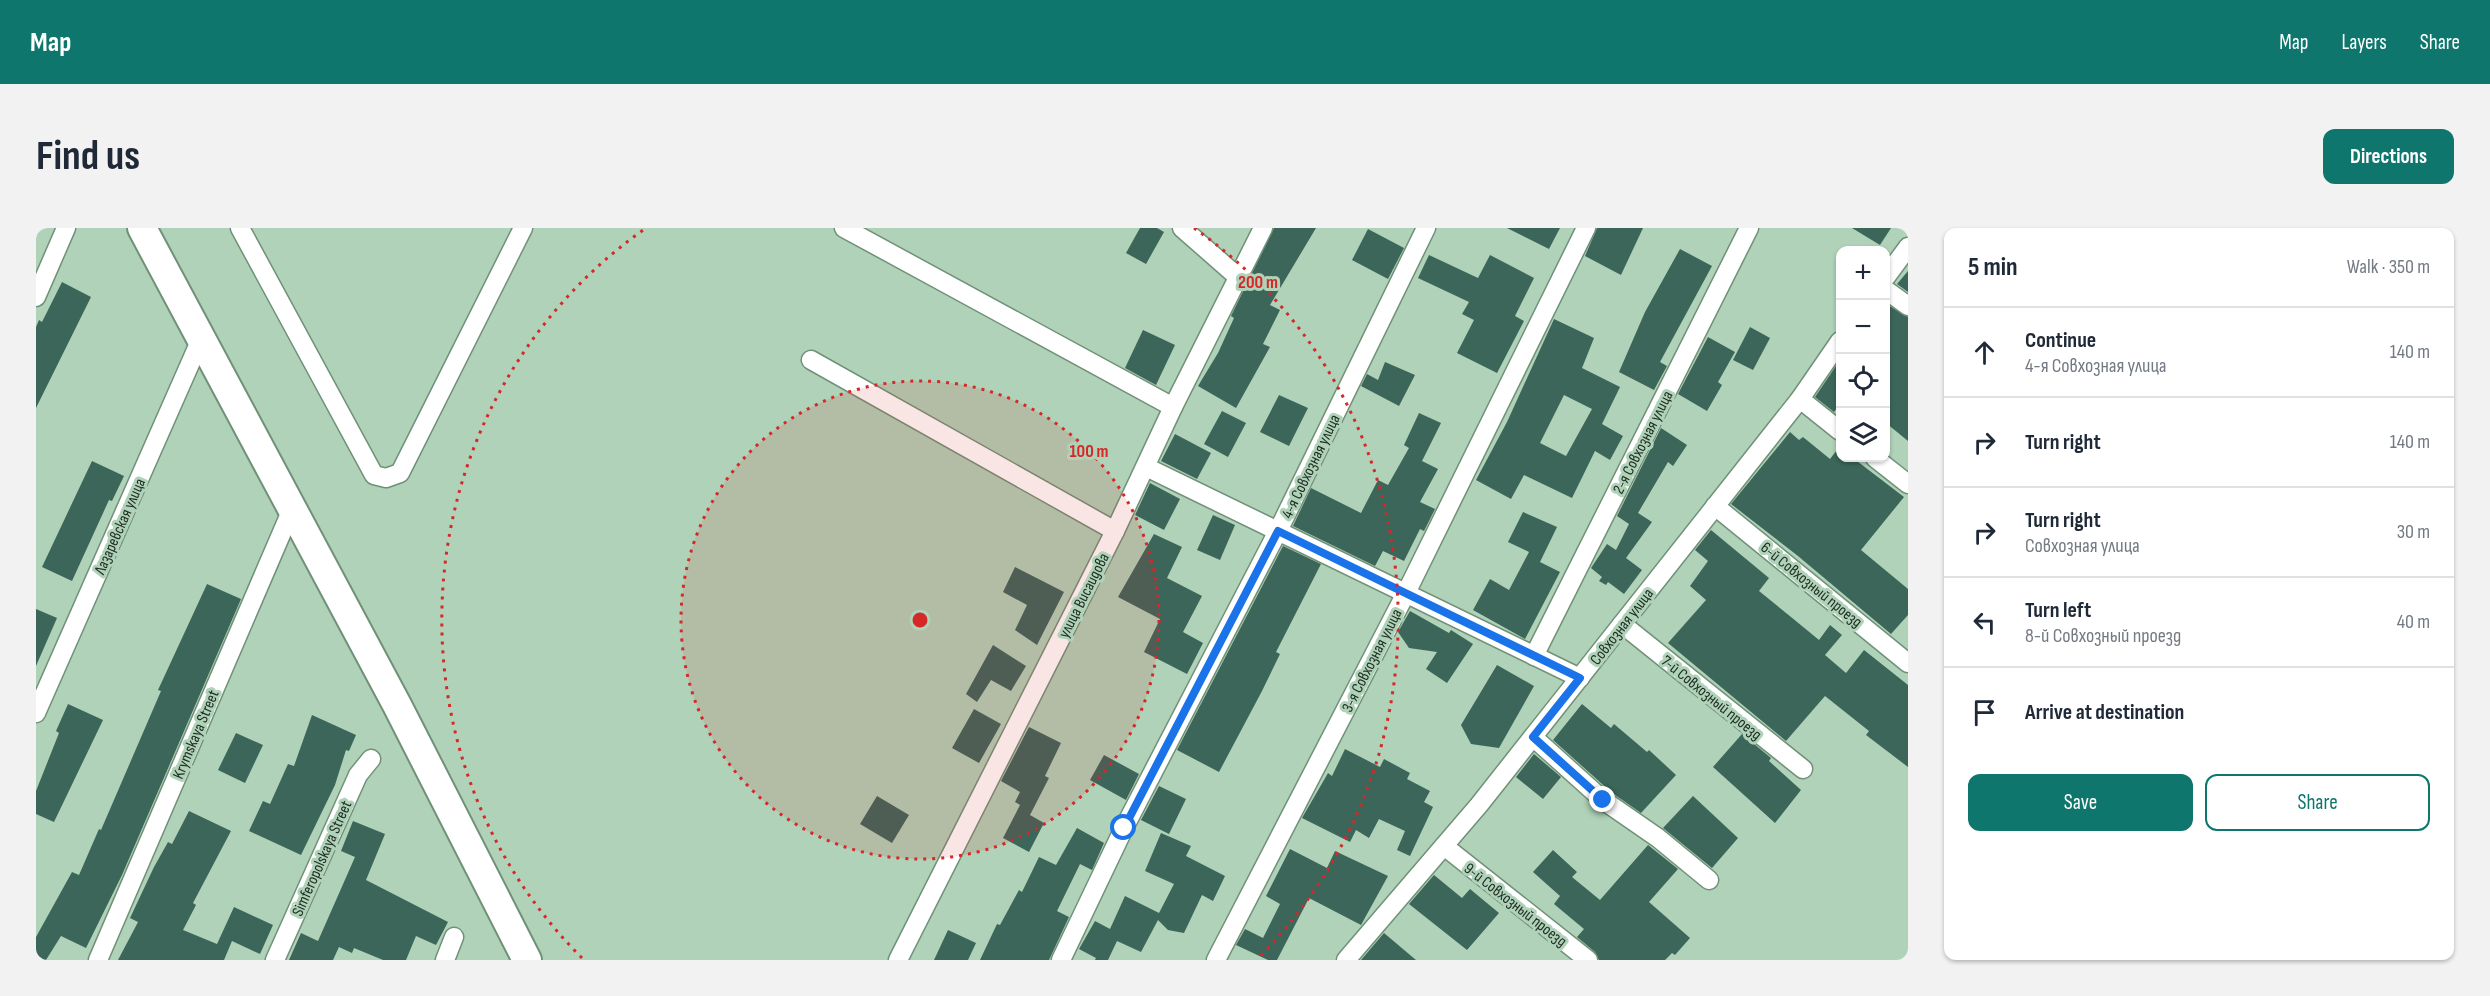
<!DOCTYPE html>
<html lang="en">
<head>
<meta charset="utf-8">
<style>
  body { margin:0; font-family:"Sofia Sans Condensed",sans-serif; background:#f2f2f3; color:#1f2937 }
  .controls { position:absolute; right:18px; top:18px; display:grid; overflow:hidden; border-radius:12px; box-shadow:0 2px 4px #0004 }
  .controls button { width:54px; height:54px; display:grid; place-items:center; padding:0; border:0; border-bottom:2px solid #e0e1e3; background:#fff; color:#1f2937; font:30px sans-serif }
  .stop { position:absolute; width:18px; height:18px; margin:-14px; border:4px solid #1a73e8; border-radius:50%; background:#fff }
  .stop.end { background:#1a73e8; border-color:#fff; box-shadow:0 2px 6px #0008 }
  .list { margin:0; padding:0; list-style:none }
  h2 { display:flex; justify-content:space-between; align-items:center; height:78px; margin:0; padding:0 24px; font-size:26px }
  h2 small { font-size:20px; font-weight:400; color:#747a83 }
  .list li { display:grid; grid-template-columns:39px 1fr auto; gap:18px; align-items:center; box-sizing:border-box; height:90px; padding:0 24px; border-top:2px solid #e0e1e3 }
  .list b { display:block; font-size:22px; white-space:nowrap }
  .list p { margin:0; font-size:20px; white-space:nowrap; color:#747a83 }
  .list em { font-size:20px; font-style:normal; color:#747a83 }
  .actions { display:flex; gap:12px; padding:18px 24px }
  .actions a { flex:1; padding:14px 0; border:2px solid #0f766e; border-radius:12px; text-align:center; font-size:21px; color:#0f766e }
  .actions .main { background:#0f766e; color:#fff }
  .icon { flex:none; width:33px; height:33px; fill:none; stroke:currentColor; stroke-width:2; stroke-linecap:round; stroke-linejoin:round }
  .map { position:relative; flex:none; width:1872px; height:732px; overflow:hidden; border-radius:12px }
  header { display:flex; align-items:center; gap:36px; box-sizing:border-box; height:84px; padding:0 30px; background:#0f766e; color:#fff }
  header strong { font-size:28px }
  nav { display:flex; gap:33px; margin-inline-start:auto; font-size:21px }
  .intro { display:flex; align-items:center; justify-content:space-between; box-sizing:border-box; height:144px; padding:0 36px }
  h1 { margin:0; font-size:42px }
  .button { padding:15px 27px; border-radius:12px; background:#0f766e; color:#fff; font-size:21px; font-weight:700 }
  main { display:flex; gap:36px; padding:0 36px }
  aside { flex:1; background:#fff; border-radius:12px; box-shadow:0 2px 4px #0004 }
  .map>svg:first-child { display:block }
</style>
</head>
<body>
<header>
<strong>Map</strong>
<nav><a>Map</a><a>Layers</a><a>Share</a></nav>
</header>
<div class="intro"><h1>Find us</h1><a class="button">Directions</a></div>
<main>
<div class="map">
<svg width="1872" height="732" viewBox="0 0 1872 732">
  <rect width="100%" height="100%" fill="#afd2b8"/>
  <g fill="#3c665a" fill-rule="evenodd">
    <path d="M1104,0H1121L1128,4L1110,36L1090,25Z"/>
    <path d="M1238,0H1280L1234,77L1244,82L1227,116L1234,119L1200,180L1162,158L1182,125L1198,90L1195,88Z"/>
    <path d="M1471,0H1524L1513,21Z"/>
    <path d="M1561,0H1607L1585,47L1549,28Z"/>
    <path d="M1816,0H1855L1844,17Z"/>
    <path d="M1332,1L1368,20L1352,51L1316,32Z"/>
    <path d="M1644,21L1676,38L1624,134L1631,138L1618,162L1583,144L1609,84Z"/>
    <path d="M1393,27L1442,50L1454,27L1498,50L1479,88L1488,93L1461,145L1421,125L1438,92L1426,86L1433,74L1382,50Z"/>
    <path d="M1872,43V64L1861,56Z"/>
    <path d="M26,54L55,69L0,180V99L3,92L6,94Z"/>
    <path d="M1850,76L1872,89V213L1850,195Z"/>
    <path d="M1518,91L1558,110L1546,140L1584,159L1566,196L1587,208L1574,232L1559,223L1536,270L1488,247L1475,271L1440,252L1471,194ZM1528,167L1556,181L1530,228L1504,215Z"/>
    <path d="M1714,99L1734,110L1717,142L1697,132Z"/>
    <path d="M1107,102L1139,117L1120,157L1089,140Z"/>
    <path d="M1672,109L1699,124L1682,154L1686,157L1671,183L1642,166Z"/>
    <path d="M1804,132V176L1798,184L1779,169Z"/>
    <path d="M1349,134L1379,147L1363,178L1325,158L1331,146L1342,152Z"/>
    <path d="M1243,167L1272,180L1253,218L1224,204Z"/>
    <path d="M1186,183L1210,195L1192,229L1168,216Z"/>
    <path d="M1383,185L1405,195L1386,233L1402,241L1384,274L1399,281L1388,303L1384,301L1368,333L1347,323L1339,338L1257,298L1275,260L1325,285L1342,252L1352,257L1373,220L1368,217Z"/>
    <path d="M1625,200L1651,217L1637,238L1632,234L1602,285L1616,294L1590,330L1606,342L1588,366L1572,354L1570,357L1563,353L1566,349L1555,340L1571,316L1580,322L1593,296L1581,288Z"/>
    <path d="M1754,204L1763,212L1767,209L1794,231L1804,218V230H1817L1868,269L1825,322L1872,361V387L1855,406L1762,328L1695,276Z"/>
    <path d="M1139,206L1175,225L1161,251L1125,233Z"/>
    <path d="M56,233L88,248L76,273L73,272L36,353L6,339Z"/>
    <path d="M1114,255L1144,271L1128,302L1099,287Z"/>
    <path d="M1487,284L1521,299L1504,334L1524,344L1489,411L1437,382L1454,351L1473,362L1493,324L1472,314Z"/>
    <path d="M1177,287L1199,297L1184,332L1161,322Z"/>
    <path d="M1675,302L1733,350L1723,363L1755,389L1783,412L1794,397L1806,407L1789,427L1810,445L1828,422L1872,457V539L1830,507L1833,503L1789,468L1750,513L1632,415L1670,372L1654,358L1672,333L1659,322Z"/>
    <path d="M1118,306L1146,319L1131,350L1166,368L1147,404L1167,415L1151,446L1108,424L1124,391L1082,369Z"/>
    <path d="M1247,318L1285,336L1240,424L1244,426L1226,463L1183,544L1141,522Z"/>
    <path d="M979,339L1028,364L1001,417L979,402L991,377L967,364Z"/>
    <path d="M171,356L205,371L86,647L50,720L25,708L10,732H0V709L36,644L43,647L63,601L65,602L125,463L122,462Z"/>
    <path d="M0,381L21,390L0,438Z"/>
    <path d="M1374,383L1413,405L1415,402L1437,416L1411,455L1390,441L1401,424L1373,420L1362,404Z"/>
    <path d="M957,417L990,438L975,463L955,452L941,474L930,466Z"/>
    <path d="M1461,437L1498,458L1463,520L1435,516L1425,497Z"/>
    <path d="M32,476L67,492L18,594L0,586V563L23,505L20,503Z"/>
    <path d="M1546,476L1575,500L1578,496L1611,524L1613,522L1640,547L1605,585L1575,564L1517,512Z"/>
    <path d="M938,481L965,496L943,535L916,520Z"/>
    <path d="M276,487L320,507L313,523L310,522L299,557L265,627L213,603L227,573L234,576L252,536L258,538Z"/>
    <path d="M993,499L1025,515L1009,548L1013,550L994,587L1008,595L993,624L967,610L984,577L979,574L984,564L965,553Z"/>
    <path d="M200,505L227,517L209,555L182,542Z"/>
    <path d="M1706,506L1735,530L1733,533L1765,562L1739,595L1677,539Z"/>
    <path d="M1309,521L1344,539L1348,531L1374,545L1371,551L1394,563L1388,574L1397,579L1374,628L1361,622L1369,603L1343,591L1333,610L1320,602L1314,614L1266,590L1292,545L1296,548Z"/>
    <path d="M1498,526L1525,549L1507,571L1480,549Z"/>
    <path d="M1068,527L1103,546L1090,572L1054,552Z"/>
    <path d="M1123,558L1150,571L1133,606L1105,592Z"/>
    <path d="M841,568L873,587L856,615L824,596Z"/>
    <path d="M1657,568L1702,610L1676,640L1627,600Z"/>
    <path d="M153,583L195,603L157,675L160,677L147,702L181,716L198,679L237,697L224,726L196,713L188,732H82L102,694L94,690L118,639L132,614L136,616Z"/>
    <path d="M317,593L349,606L330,652L412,694L400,717L380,708L370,732H347L318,720L316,725L303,719L297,732H253L265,705L282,713L319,629L305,623Z"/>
    <path d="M1041,600L1068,615L1056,642L1044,636L1021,683L1033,689L1013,732H944L961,696L964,697L983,662L986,664L1003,629L1020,637Z"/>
    <path d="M1125,605L1155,618L1150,628L1189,648L1177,673L1166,667L1148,705L1132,702L1122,692L1105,724L1081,713L1072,732H1059L1060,730L1043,721L1059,693L1074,701L1089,668L1123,685L1138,656L1109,643Z"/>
    <path d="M1612,617L1642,641L1613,674L1654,710L1639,727L1636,725L1629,732H1563L1559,724L1541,709L1548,701L1518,676L1524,668L1497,644L1517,622L1541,644L1536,649L1564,672Z"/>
    <path d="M1254,621L1291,640L1299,623L1352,648L1325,697L1273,670L1241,732H1232L1200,717L1209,701L1227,710L1244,676L1230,668Z"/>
    <path d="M1398,647L1426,670L1434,661L1463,685L1431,722L1373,676Z"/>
    <path d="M912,702L940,715L932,732H898Z"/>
    <path d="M1348,705L1380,732H1325Z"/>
  </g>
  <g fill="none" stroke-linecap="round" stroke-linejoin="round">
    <g stroke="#709178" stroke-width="21">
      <g id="minor">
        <path d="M204,0L338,247L350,250L364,245L487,0"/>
        <path d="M808,0L1137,179"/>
        <path d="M1146,0L1203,50"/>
        <path d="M1850,49L1872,19"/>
        <path d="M1850,62L1872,78"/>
        <path d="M0,69L30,0"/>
        <path d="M775,132L1079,303"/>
        <path d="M1764,171L1804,203"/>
        <path d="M1839,230L1872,256"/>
        <path d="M1110,239L1544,450"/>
        <path d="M1679,278L1872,435"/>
        <path d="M1586,396L1767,541"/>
        <path d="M1498,428L1713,0"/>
        <path d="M0,485L165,111"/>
        <path d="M1497,509L1567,572L1622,610L1673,652"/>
        <path d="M1408,618L1552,732"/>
        <path d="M62,732L256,281"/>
        <path d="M239,732L322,547L335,531"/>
        <path d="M409,732L418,709"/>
        <path d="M862,732L1079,303L1137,179L1227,0"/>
        <path d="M1025,732L1088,600L1242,303L1390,0"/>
        <path d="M1180,732L1370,365L1550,0"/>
        <path d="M1310,732L1443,577L1764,171L1804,113"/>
      </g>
    </g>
    <g stroke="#709178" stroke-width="32">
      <path id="primary" d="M106,0L361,477L491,732"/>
    </g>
    <use href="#minor" stroke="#fff" stroke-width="18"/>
    <use href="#primary" stroke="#fff" stroke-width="28"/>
  </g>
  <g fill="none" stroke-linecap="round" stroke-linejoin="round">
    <path stroke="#1a73e8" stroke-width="8" d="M1088,600L1242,303L1544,450L1497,509L1567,572"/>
  </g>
  <circle cx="884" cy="392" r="239" fill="#d62828" fill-opacity=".12"/>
  <g fill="none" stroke="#d62828" stroke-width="3" stroke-dasharray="3 6">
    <circle cx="884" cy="392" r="239"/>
    <path d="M546 730A478 478 0 0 1 610 0M1158 0A478 478 0 0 1 1222 730"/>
  </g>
  <g text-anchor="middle" stroke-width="6" stroke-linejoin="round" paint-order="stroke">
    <g font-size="16" fill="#202d23" stroke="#afd2b8">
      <text transform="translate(1606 214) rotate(-63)" y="6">2-я Совхозная улица</text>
      <text transform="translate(1274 238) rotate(-64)" y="6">4-я Совхозная улица</text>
      <text transform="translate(83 298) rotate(-66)" y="6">Лазаревская улица</text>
      <text transform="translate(1776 356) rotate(39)" y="6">6-й Совхозный проезд</text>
      <text transform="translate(1047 367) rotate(-63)" y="6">улица Висаидова</text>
      <text transform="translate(1585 398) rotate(-52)" y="6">Совхозная улица</text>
      <text transform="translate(1335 432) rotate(-63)" y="6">3-я Совхозная улица</text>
      <text transform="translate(1676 469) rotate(39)" y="6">7-й Совхозный проезд</text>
      <text transform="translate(159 506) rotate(-67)" y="6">Krymskaya Street</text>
      <text transform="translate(285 630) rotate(-66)" y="6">Simferopolskaya Street</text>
      <text transform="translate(1480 676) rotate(38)" y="6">9-й Совхозный проезд</text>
    </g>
  </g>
  <circle cx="884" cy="392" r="9" fill="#d62828" stroke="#afd2b8" stroke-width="3"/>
  <g font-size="18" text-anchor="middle" font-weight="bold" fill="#d62828" stroke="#afd2b8" stroke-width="6" stroke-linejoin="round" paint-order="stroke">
    <text x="1222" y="60">200 m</text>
    <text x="1053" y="229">100 m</text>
  </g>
</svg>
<div class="controls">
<button>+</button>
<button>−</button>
<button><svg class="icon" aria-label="locate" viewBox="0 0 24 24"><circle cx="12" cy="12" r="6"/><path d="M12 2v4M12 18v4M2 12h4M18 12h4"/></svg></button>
<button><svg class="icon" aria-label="layers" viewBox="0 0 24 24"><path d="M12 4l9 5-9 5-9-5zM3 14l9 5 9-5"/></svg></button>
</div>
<div class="stop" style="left:1088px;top:600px"></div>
<div class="stop end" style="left:1567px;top:572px"></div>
</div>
<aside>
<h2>5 min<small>Walk · 350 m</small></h2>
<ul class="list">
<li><svg class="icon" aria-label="ahead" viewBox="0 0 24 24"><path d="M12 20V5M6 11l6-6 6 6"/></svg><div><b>Continue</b><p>4-я Совхозная улица</p></div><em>140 m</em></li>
<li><svg class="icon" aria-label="right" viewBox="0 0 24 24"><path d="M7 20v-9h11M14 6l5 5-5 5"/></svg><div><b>Turn right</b></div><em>140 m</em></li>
<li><svg class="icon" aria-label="right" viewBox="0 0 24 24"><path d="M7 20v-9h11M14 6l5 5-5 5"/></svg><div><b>Turn right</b><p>Совхозная улица</p></div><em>30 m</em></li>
<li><svg class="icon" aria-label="left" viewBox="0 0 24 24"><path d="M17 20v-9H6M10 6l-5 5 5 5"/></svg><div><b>Turn left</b><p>8-й Совхозный проезд</p></div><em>40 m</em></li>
<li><svg class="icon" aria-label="arrive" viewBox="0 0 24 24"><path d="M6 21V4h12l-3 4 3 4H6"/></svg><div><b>Arrive at destination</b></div></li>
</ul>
<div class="actions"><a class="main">Save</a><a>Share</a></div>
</aside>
</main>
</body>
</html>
